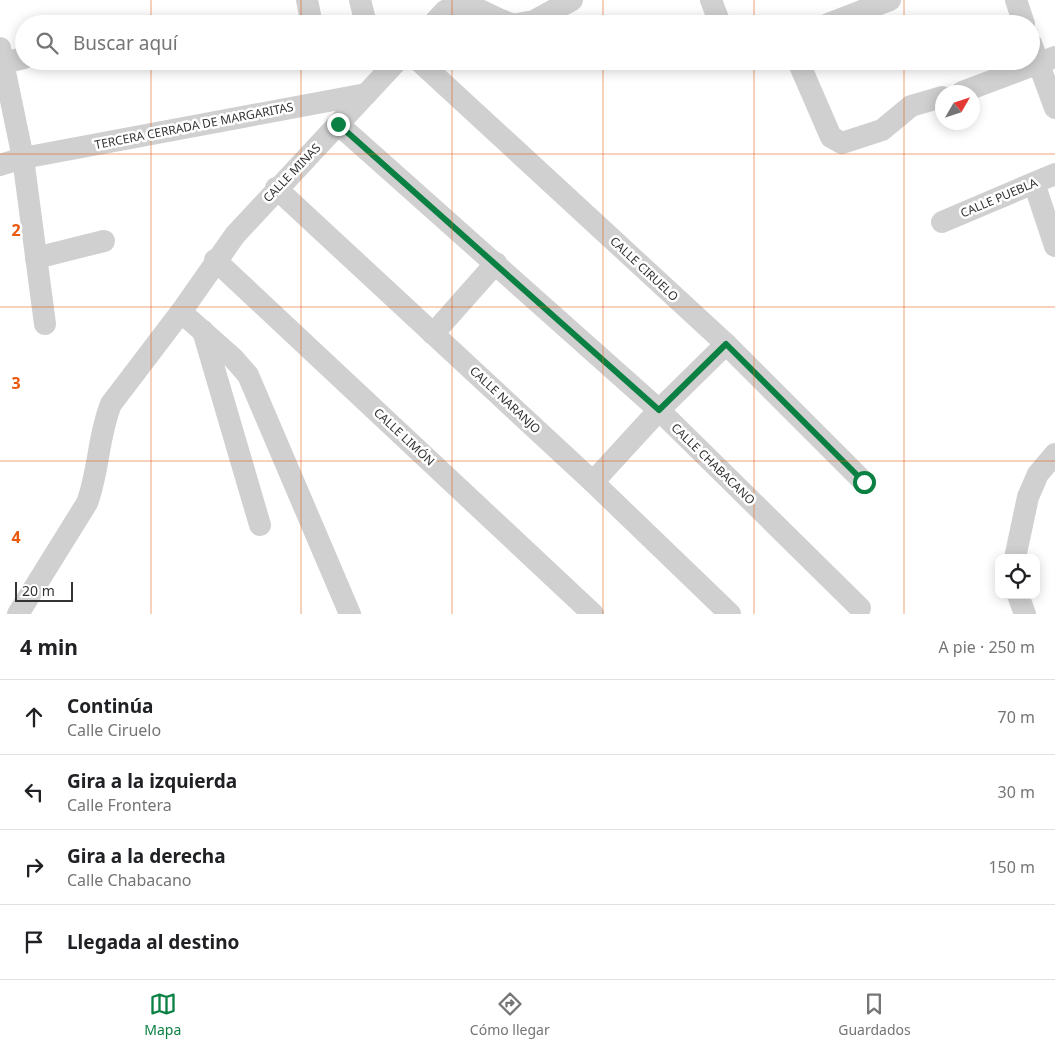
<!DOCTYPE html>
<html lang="es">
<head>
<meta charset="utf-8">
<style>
  body { margin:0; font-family:"Noto Sans",sans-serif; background:#f2f2f2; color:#202124 }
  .controls { position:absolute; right:15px; bottom:15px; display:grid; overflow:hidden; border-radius:10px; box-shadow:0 2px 12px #0003 }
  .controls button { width:45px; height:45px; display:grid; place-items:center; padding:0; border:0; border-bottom:1px solid #e0e0e0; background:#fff; color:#202124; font:25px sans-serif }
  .compass { position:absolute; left:935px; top:85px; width:45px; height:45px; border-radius:50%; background:#fff; box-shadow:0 2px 12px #0003; rotate:51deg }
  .scale { position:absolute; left:15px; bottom:12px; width:58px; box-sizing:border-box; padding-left:5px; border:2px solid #333; border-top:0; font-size:14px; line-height:18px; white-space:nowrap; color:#333; -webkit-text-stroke:4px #fff; paint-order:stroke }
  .stop { position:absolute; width:15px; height:15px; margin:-11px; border:4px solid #0b8043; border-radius:50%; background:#fff }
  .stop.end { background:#0b8043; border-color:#fff; box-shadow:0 1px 5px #0008 }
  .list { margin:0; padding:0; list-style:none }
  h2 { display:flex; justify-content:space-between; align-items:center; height:65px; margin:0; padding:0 20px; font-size:21px }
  h2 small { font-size:16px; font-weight:400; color:#757577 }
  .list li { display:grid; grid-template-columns:32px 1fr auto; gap:15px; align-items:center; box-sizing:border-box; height:75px; padding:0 20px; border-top:1px solid #e0e0e0 }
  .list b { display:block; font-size:19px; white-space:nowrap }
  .list p { margin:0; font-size:16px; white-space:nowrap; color:#757577 }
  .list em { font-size:16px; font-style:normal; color:#757577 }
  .icon { flex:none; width:28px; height:28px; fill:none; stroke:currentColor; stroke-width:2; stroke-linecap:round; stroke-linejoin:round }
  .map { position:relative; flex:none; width:1055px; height:614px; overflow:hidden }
  .search { position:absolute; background:#fff; box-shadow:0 2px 12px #0003; left:15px; right:15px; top:15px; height:55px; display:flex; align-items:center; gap:12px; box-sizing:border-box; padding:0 18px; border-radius:28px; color:#757577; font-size:19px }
  .sheet { height:365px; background:#fff }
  nav { display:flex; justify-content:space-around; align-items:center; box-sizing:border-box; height:70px; border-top:1px solid #e0e0e0; background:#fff; font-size:14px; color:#757577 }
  nav a { display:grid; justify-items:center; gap:2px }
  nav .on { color:#0b8043 }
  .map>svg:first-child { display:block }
</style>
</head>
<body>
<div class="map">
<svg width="1055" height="614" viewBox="0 0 1055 614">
  <rect width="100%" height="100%" fill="#fff"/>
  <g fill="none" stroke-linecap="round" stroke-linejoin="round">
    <g stroke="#d0d0d0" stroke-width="22">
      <path d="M307,0L310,15"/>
      <path d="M360,0L366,24"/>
      <path d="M711,0L720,24"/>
      <path d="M1016,0L1024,24"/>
      <path d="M433,24L445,11L460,3C479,7 494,19 512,24"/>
      <path d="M517,24L534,21L572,0"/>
      <path d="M828,24L890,0"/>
      <path d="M1031,43L1055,108"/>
      <path d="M0,48L23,158L45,324"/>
      <path d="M419,61L726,344L864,482"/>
      <path d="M798,61L831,137L842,143L882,130L911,106L942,97"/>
      <path d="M3,63L24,58"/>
      <path d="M962,92L1055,57"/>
      <path d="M338,124L659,410L860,608"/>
      <path d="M0,165L23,158L366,94"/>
      <path d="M1034,183L1055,246"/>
      <path d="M276,188L593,482L730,614"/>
      <path d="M942,222L1055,174"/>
      <path d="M36,258L104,241"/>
      <path d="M215,260L593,614"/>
      <path d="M181,312L233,358L248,375L350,614"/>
      <path d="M203,331L260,525"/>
      <path d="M433,334L496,263"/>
      <path d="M593,482L659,410L726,344"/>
      <path d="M1015,558L1028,497L1038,474L1055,454"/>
      <path d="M1018,595L1025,614"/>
      <path d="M18,614L87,503C99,471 98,436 111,404L181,312L235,235L397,61"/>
    </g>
  </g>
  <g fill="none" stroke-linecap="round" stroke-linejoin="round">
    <path stroke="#0b8043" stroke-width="6" d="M338,124L659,410L726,344L864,482"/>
  </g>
  <path fill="none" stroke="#e8590c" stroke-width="1" stroke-opacity="0.55" d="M151,0V24M301,0V24M452,0V24M603,0V24M754,0V24M904,0V24M151,61V614M301,61V614M452,61V614M603,61V614M754,61V614M904,61V614M0,154H1055M0,307H1055M0,461H1055"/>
  <g text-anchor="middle" stroke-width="5" stroke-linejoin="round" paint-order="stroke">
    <g font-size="12" fill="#333" stroke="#fff">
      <text transform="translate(194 126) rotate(-11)" y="4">TERCERA CERRADA DE MARGARITAS</text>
      <text transform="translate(292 173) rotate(-46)" y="4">CALLE MINAS</text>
      <text transform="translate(999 198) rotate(-23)" y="4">CALLE PUEBLA</text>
      <text transform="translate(644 269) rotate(43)" y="4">CALLE CIRUELO</text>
      <text transform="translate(505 400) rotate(43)" y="4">CALLE NARANJO</text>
      <text transform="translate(404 437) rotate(43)" y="4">CALLE LIMÓN</text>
      <text transform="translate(713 464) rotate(44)" y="4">CALLE CHABACANO</text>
    </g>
  </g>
  <g font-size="16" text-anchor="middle" font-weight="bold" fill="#e8590c" stroke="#fff" stroke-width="5" stroke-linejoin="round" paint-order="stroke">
    <text x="16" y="236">2</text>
    <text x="16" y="389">3</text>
    <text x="16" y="543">4</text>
  </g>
</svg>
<div class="controls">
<button><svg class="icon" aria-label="locate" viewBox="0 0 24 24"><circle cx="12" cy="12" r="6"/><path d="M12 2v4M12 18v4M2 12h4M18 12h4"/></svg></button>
</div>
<svg class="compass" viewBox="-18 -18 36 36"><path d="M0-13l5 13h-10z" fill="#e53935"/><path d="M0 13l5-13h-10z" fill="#757577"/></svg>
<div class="scale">20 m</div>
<div class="stop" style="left:864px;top:482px"></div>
<div class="stop end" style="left:338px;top:124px"></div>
<div class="search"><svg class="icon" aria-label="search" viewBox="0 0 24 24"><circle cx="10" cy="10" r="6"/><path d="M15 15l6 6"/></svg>Buscar aquí</div>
</div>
<section class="sheet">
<h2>4 min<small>A pie · 250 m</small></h2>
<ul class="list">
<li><svg class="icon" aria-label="ahead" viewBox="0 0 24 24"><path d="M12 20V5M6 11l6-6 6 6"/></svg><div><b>Continúa</b><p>Calle Ciruelo</p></div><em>70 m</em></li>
<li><svg class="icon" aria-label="left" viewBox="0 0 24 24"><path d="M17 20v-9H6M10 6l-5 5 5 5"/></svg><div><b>Gira a la izquierda</b><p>Calle Frontera</p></div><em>30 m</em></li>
<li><svg class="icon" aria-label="right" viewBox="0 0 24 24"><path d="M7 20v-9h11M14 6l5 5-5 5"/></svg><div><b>Gira a la derecha</b><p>Calle Chabacano</p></div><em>150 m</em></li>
<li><svg class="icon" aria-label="arrive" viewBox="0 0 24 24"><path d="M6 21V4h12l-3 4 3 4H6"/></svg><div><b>Llegada al destino</b></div></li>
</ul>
</section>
<nav>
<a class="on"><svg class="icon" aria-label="map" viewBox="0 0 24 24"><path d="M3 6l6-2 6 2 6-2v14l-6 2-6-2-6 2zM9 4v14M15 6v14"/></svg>Mapa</a>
<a><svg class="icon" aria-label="directions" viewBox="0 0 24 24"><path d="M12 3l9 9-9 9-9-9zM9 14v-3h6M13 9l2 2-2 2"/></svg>Cómo llegar</a>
<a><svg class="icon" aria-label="saved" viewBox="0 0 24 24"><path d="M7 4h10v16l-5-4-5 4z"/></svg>Guardados</a>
</nav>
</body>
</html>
